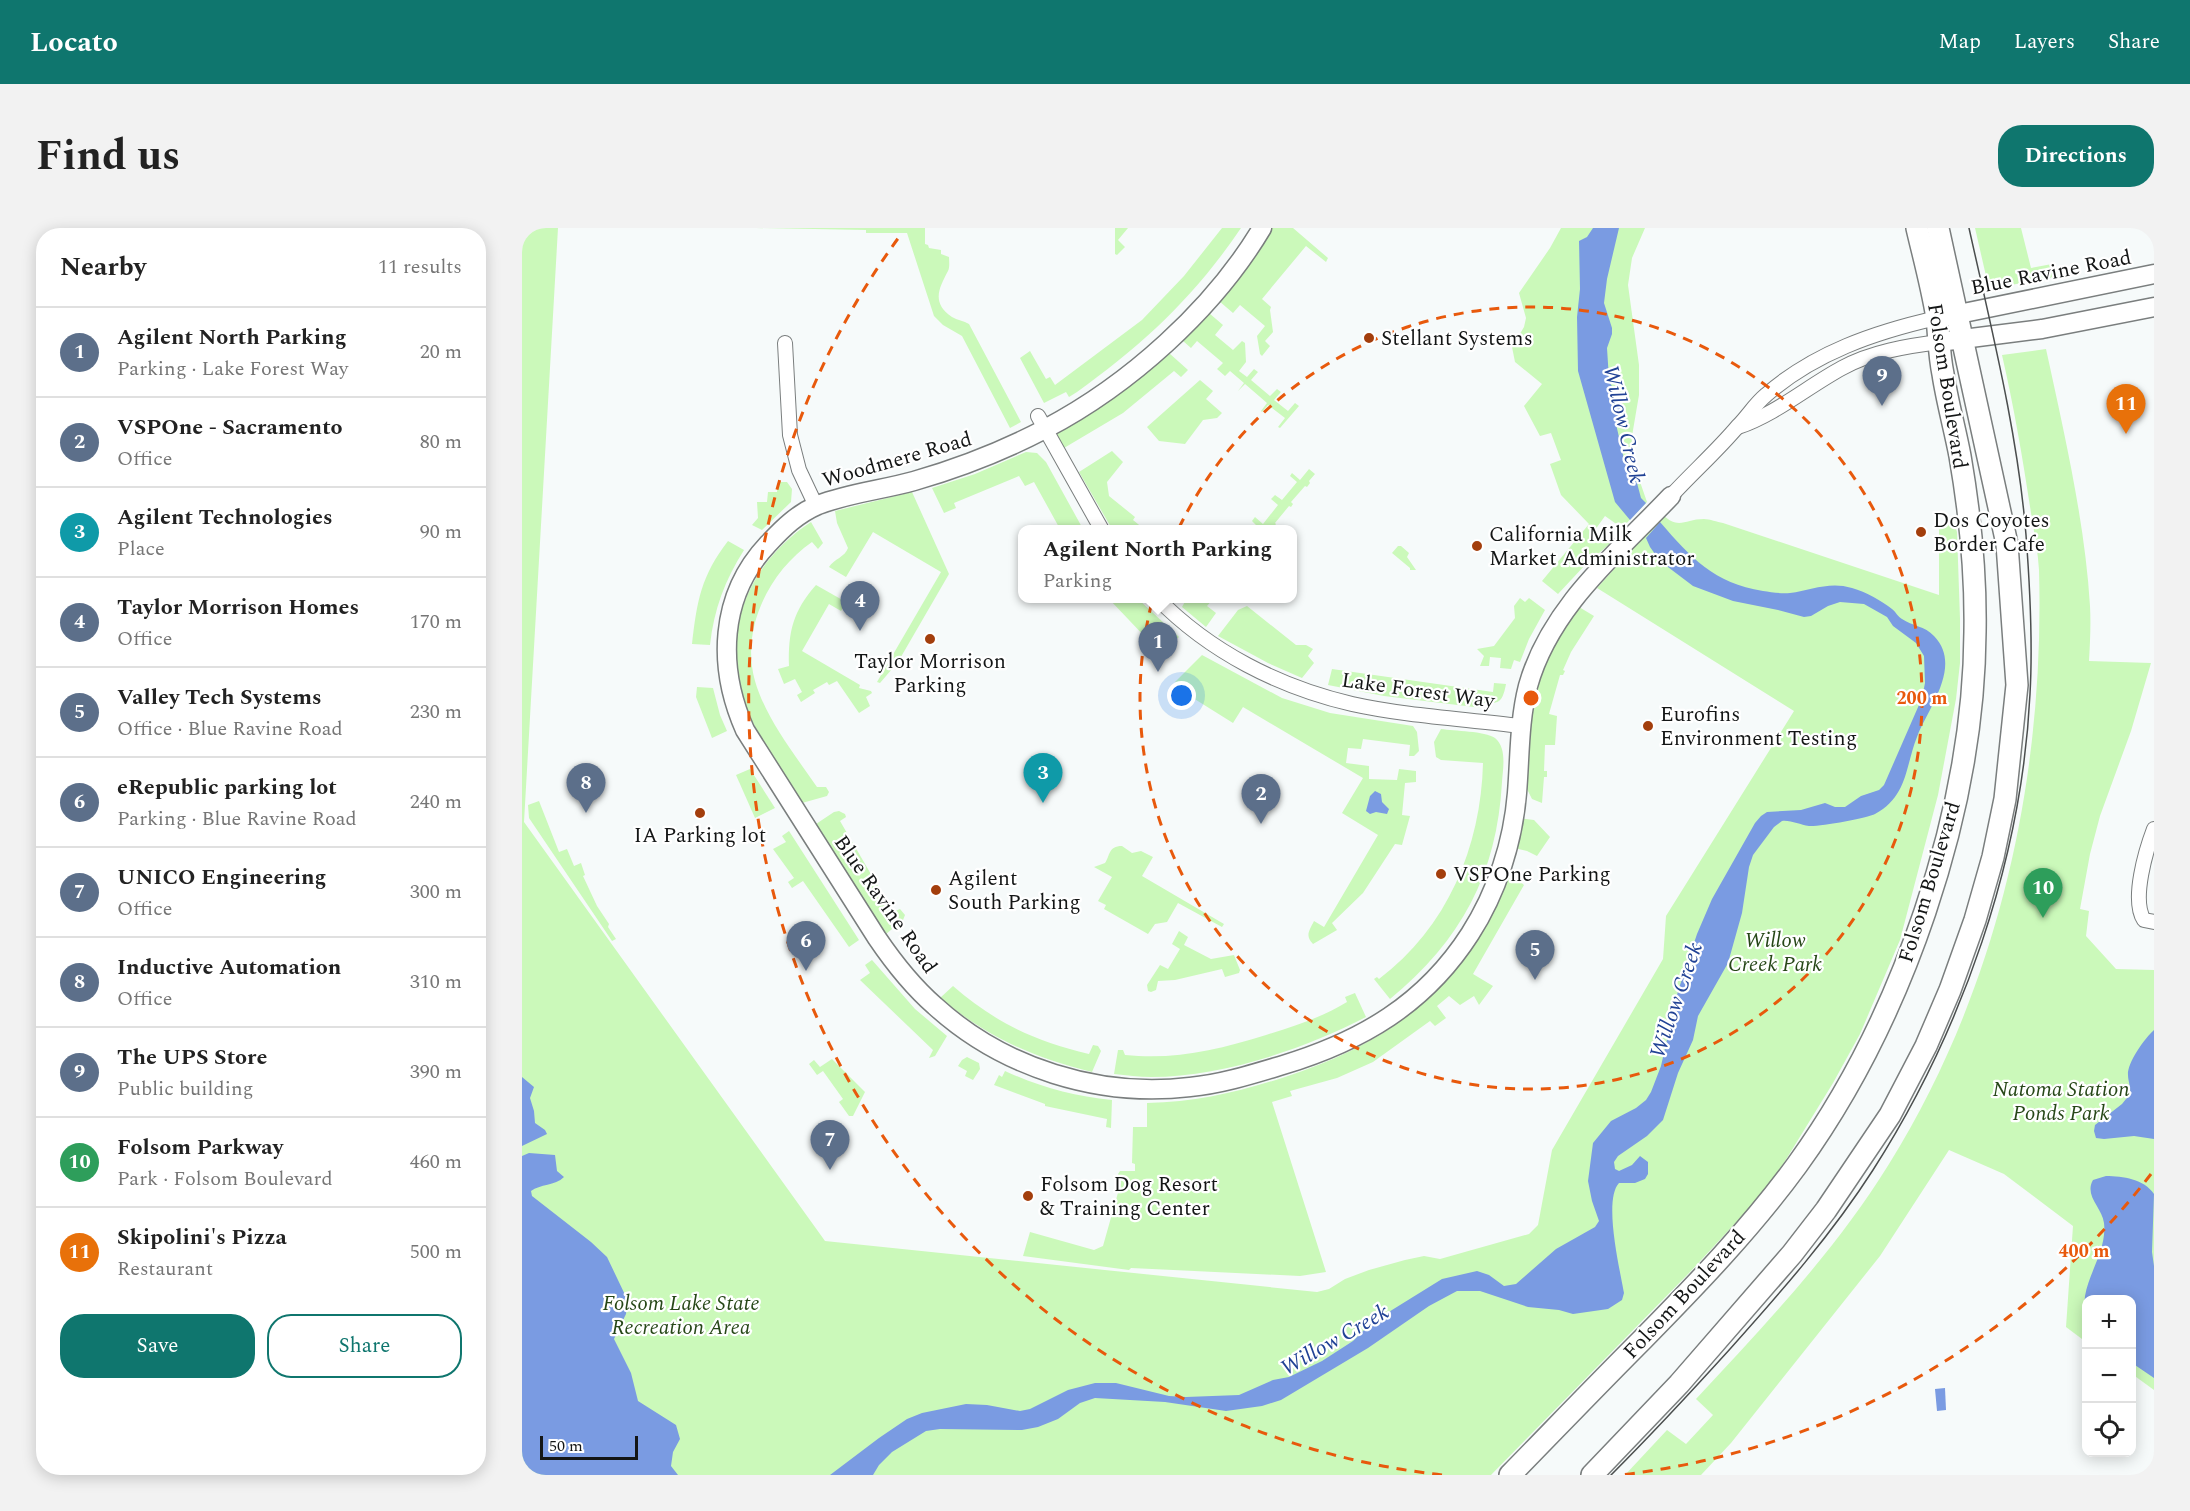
<!DOCTYPE html>
<html lang="en">
<head>
<meta charset="utf-8">
<style>
  body { margin:0; font-family:Spectral,serif; background:#f2f2f2; color:#222 }
  .controls { position:absolute; right:18px; bottom:18px; display:grid; overflow:hidden; border-radius:12px; box-shadow:0 3px 15px #0003 }
  .controls button { width:54px; height:54px; display:grid; place-items:center; padding:0; border:0; border-bottom:2px solid #e0e0e0; background:#fff; color:#222; font:30px sans-serif }
  .scale { position:absolute; left:18px; bottom:15px; width:98px; box-sizing:border-box; padding-left:6px; border:3px solid #141616; border-top:0; font-size:16px; line-height:21px; white-space:nowrap; color:#141616; -webkit-text-stroke:4px #fff; paint-order:stroke }
  .you { position:absolute; left:660px; top:468px; width:21px; height:21px; margin:-15px; border:4px solid #fff; border-radius:50%; background:#1a73e8; box-shadow:0 0 0 9px #1a73e833 }
  .badge { display:grid; place-items:center; width:39px; height:39px; border-radius:50%; background:#0f766e; color:#fff; font-size:20px; font-weight:700 }
  .pin { position:absolute; translate:-50% -50px; filter:drop-shadow(0 2px 3px #0008) }
  .pin::after { content:''; position:absolute; top:32px; width:21px; height:18px; background:inherit; clip-path:polygon(0 0,100% 0,50% 100%) }
  .popup { position:absolute; left:496px; top:297px; width:279px; height:78px; box-sizing:border-box; display:grid; place-content:center; border-radius:12px; background:#fff; filter:drop-shadow(0 2px 4px #0005); font-size:20px; white-space:nowrap; color:#767676 }
  .popup b { font-size:22px; color:#222 }
  .popup::after { content:''; position:absolute; left:50%; top:100%; margin-left:-12px; border:12px solid transparent; border-top-color:#fff }
  .list { margin:0; padding:0; list-style:none }
  h2 { display:flex; justify-content:space-between; align-items:center; height:78px; margin:0; padding:0 24px; font-size:26px }
  h2 small { font-size:20px; font-weight:400; color:#767676 }
  .list li { display:grid; grid-template-columns:39px 1fr auto; gap:18px; align-items:center; box-sizing:border-box; height:90px; padding:0 24px; border-top:2px solid #e0e0e0 }
  .list b { display:block; font-size:22px; white-space:nowrap }
  .list p { margin:0; font-size:20px; white-space:nowrap; color:#767676 }
  .list em { font-size:20px; font-style:normal; color:#767676 }
  .actions { display:flex; gap:12px; padding:18px 24px }
  .actions a { flex:1; padding:14px 0; border:2px solid #0f766e; border-radius:24px; text-align:center; font-size:21px; color:#0f766e }
  .actions .main { background:#0f766e; color:#fff }
  .icon { flex:none; width:33px; height:33px; fill:none; stroke:currentColor; stroke-width:2; stroke-linecap:round; stroke-linejoin:round }
  .map { position:relative; flex:none; width:1632px; height:1247px; overflow:hidden; border-radius:24px }
  header { display:flex; align-items:center; gap:36px; box-sizing:border-box; height:84px; padding:0 30px; background:#0f766e; color:#fff }
  header strong { font-size:28px }
  nav { display:flex; gap:33px; margin-inline-start:auto; font-size:21px }
  .intro { display:flex; align-items:center; justify-content:space-between; box-sizing:border-box; height:144px; padding:0 36px }
  h1 { margin:0; font-size:42px }
  .button { padding:15px 27px; border-radius:24px; background:#0f766e; color:#fff; font-size:21px; font-weight:700 }
  main { display:flex; gap:36px; padding:0 36px }
  aside { flex:1; background:#fff; border-radius:24px; box-shadow:0 3px 15px #0003 }
  .map>svg:first-child { display:block }
</style>
</head>
<body>
<header>
<strong>Locato</strong>
<nav><a>Map</a><a>Layers</a><a>Share</a></nav>
</header>
<div class="intro"><h1>Find us</h1><a class="button">Directions</a></div>
<main>
<aside>
<h2>Nearby<small>11 results</small></h2>
<ul class="list">
<li><span class="badge" style="background:#5c6f8a">1</span><div><b>Agilent North Parking</b><p>Parking · Lake Forest Way</p></div><em>20 m</em></li>
<li><span class="badge" style="background:#5c6f8a">2</span><div><b>VSPOne - Sacramento</b><p>Office</p></div><em>80 m</em></li>
<li><span class="badge" style="background:#0f9aa8">3</span><div><b>Agilent Technologies</b><p>Place</p></div><em>90 m</em></li>
<li><span class="badge" style="background:#5c6f8a">4</span><div><b>Taylor Morrison Homes</b><p>Office</p></div><em>170 m</em></li>
<li><span class="badge" style="background:#5c6f8a">5</span><div><b>Valley Tech Systems</b><p>Office · Blue Ravine Road</p></div><em>230 m</em></li>
<li><span class="badge" style="background:#5c6f8a">6</span><div><b>eRepublic parking lot</b><p>Parking · Blue Ravine Road</p></div><em>240 m</em></li>
<li><span class="badge" style="background:#5c6f8a">7</span><div><b>UNICO Engineering</b><p>Office</p></div><em>300 m</em></li>
<li><span class="badge" style="background:#5c6f8a">8</span><div><b>Inductive Automation</b><p>Office</p></div><em>310 m</em></li>
<li><span class="badge" style="background:#5c6f8a">9</span><div><b>The UPS Store</b><p>Public building</p></div><em>390 m</em></li>
<li><span class="badge" style="background:#2e9e5b">10</span><div><b>Folsom Parkway</b><p>Park · Folsom Boulevard</p></div><em>460 m</em></li>
<li><span class="badge" style="background:#e8710a">11</span><div><b>Skipolini's Pizza</b><p>Restaurant</p></div><em>500 m</em></li>
</ul>
<div class="actions"><a class="main">Save</a><a>Share</a></div>
</aside>
<div class="map">
<svg width="1632" height="1247" viewBox="0 0 1632 1247">
  <rect width="100%" height="100%" fill="#f6fafa"/>
  <g fill="#cbf9ba">
    <path d="M0,0H36L2,594L303,1013L795,1064L807,1061L823,1051L847,1042L883,1032L902,1028L918,1031L1007,1006L1016,997L1030,922L1141,731L1144,688L1272,483L1075,360L1141,287C1157,302 1163,291 1182,291C1188,291 1195,294 1201,295L1417,367V298L1424,294L1423,286L1431,292L1435,304L1438,391V435L1434,471L1416,567L1378,712L1338,806L1311,855L1260,938L1232,975L1168,1044L969,1247H0Z"/>
    <path d="M234,0H403V16L406,17L407,20L419,22V26L427,29C427,33 428,39 426,43C417,60 409,75 430,89C435,92 442,93 447,96L499,194L488,200L440,108L421,97L412,88L385,5H344V2Z"/>
    <path d="M593,0H606L596,12L603,19L595,27L593,26Z"/>
    <path d="M700,0H719C673,68 622,116 555,164L547,169L544,164L522,175L498,130L508,123L524,151L528,149L533,157L620,92L662,48Z"/>
    <path d="M750,0H771L806,30L804,34L784,18L740,71L749,79L748,82L751,104L743,113L748,118L740,128L738,126L735,108L743,98L718,77L711,85L697,73L733,27Z"/>
    <path d="M1039,0H1123L1110,30L1106,57L1117,137V167L1110,208L1109,228L1125,274L1100,300L1083,288L1073,302L1090,314L1064,336L1036,366L1020,353L1067,296L1039,267L1028,236L1039,232L1029,205L1018,208L1002,178L1020,156L993,134L990,119L1002,99L1004,90L997,65L1028,20Z"/>
    <path d="M1453,0H1499L1509,40L1530,36L1533,49L1467,61Z"/>
    <path d="M687,85L701,97L693,107L711,122L720,113L723,115L724,134L717,143L725,149L732,141L736,144L729,152L748,168L755,161L759,164L752,172L766,183L773,175L777,178L758,200L756,199L763,190L746,177L740,184L739,183L745,175L723,156L716,163L722,155L708,143L703,148L695,141L701,135L675,113L669,120L661,113Z"/>
    <path d="M1524,121C1542,204 1563,294 1568,378C1569,397 1568,415 1567,433L1629,435L1609,503L1578,588L1568,626L1558,681L1567,683L1564,708L1594,741L1632,742V1162L1610,1146V1072H1564V1114L1544,1099L1551,998L1482,946L1427,922L1358,1028L1209,1215L1179,1247H1103L1145,1202L1164,1216L1191,1187L1174,1171C1243,1097 1314,1022 1367,936C1477,759 1523,549 1517,342C1516,323 1512,304 1509,285C1501,232 1492,179 1480,127Z"/>
    <path d="M647,125L666,142L659,149L652,143L601,185L542,220L534,205L594,168Z"/>
    <path d="M678,152L691,163L684,171L700,185L695,190L681,192L663,216L637,213L625,199Z"/>
    <path d="M590,223L601,234L585,254L587,268L613,289L611,292L622,301H590L557,244Z"/>
    <path d="M504,224L515,225L524,234L561,301H538L512,254L503,258L497,248L432,275L434,280L422,285L410,260L453,246Z"/>
    <path d="M787,241L793,246L787,253L788,255L785,259L783,258L769,274L771,276L769,279L767,278L753,295L754,296L752,299L750,298L747,301H735L736,299L730,293L733,289L741,296L756,277L749,271L753,267L760,272L775,254L768,248L770,245L778,252Z"/>
    <path d="M256,254H265L270,261L269,274L240,302L230,297L236,290L235,274H245L246,264H255Z"/>
    <path d="M390,264L427,346L376,434L358,455L355,454L419,344L351,304L324,349L307,339C312,331 323,329 326,320L315,295L313,283Z"/>
    <path d="M289,294L301,315L296,321L290,314C248,343 218,400 233,453C244,491 273,527 295,559H304L307,564L305,568L280,575C262,545 238,514 225,481C196,407 225,336 289,294Z"/>
    <path d="M206,313L222,322C203,352 192,381 188,417L170,416C175,373 179,348 206,313Z"/>
    <path d="M876,318H879L887,325L885,329L894,342H888V340L870,325Z"/>
    <path d="M294,357L324,374L319,383L307,376L280,423L338,457L337,460L349,463L350,465L344,469L348,478L337,485L315,453L307,457L305,454L291,462L293,465L279,474L275,467L280,464L273,451L262,456L256,441L267,438C266,404 271,383 294,357Z"/>
    <path d="M665,370L691,371L685,378L694,385L684,399L660,379Z"/>
    <path d="M998,370L1003,374L1007,370L1023,382L1007,411L998,434L992,432L989,441L978,440L979,430L968,429L967,438H958L962,428L955,421L972,418L993,390L992,378Z"/>
    <path d="M587,371H616L657,409L640,422L630,425L622,419L626,412Z"/>
    <path d="M725,378L774,417H784L791,421L786,428L792,435L780,450L746,435L696,408L716,382Z"/>
    <path d="M1057,379L1072,388L1049,424L1041,442L1043,443L1041,447H1038L1027,486L1035,488L1033,517H1023L1022,543H1025V549H1022L1020,575L1010,571L1004,559C1006,531 1005,502 1011,475C1017,439 1036,407 1057,379Z"/>
    <path d="M680,427L760,470L808,485L891,498L895,504L897,523L892,528H887L888,517L841,511L839,521L826,520L824,535L847,538V551L875,552L877,541L894,543V554L883,555L880,587L888,588L880,617L873,616L841,665L810,695L815,702L791,716C783,708 787,703 792,693L802,699L856,607L820,585L841,550L721,479L711,495L655,460L653,454Z"/>
    <path d="M810,441L971,464L972,455L984,456C981,472 978,477 961,475L960,480L862,468L806,457Z"/>
    <path d="M175,459L191,460L198,487L205,503L190,510L174,469Z"/>
    <path d="M919,501C932,503 963,503 973,510C985,520 981,540 980,554C975,646 939,713 868,771L852,751L855,749L857,751C925,700 959,619 961,535L919,532L914,529L912,514Z"/>
    <path d="M228,541L253,580L233,590L214,547Z"/>
    <path d="M17,573L37,624L45,621L52,638L59,635L63,647L61,648L75,678L87,696L86,699L94,711L90,713L7,590L6,577Z"/>
    <path d="M317,583L323,586L324,589L318,593L371,684L378,681L383,687L381,692L364,706L320,640L294,596L312,584Z"/>
    <path d="M997,590L1012,592L1028,609L1015,628L1005,623L992,620Z"/>
    <path d="M267,603L337,712L327,719L281,653L270,660L266,654L272,650L251,621L264,614L260,608Z"/>
    <path d="M600,618L610,625L619,623L631,629L620,648L702,696L700,699L656,675L645,694L633,696L626,706L582,681L584,677L576,673L590,649L572,639L583,635C588,628 586,618 600,618Z"/>
    <path d="M985,649L996,652L1002,657L951,746L971,758L957,777L952,768L938,777L927,768L915,778L924,790L913,798L908,793L851,834L815,850L768,863L770,868L750,874L804,1044L778,1048L609,1040L607,1042L501,1028L508,1004L572,1022L581,1018L599,954L596,946L598,943H613V936L610,935L611,899H625V875C675,874 716,864 763,849C827,828 883,800 927,748C952,719 967,682 985,649Z"/>
    <path d="M657,703L666,709L662,717L689,731L712,727L718,742L717,745L703,749L700,741L653,752L636,753L634,762L629,764L626,763L625,757L638,737L646,741L658,721L650,716Z"/>
    <path d="M350,732L393,781L425,808L413,828L407,830L411,822L338,752L348,745L343,737Z"/>
    <path d="M431,758C474,795 512,813 567,826L571,817L576,818L579,823L570,844C510,829 467,810 418,770Z"/>
    <path d="M833,765L844,789C782,821 700,849 629,849C617,849 605,847 592,846L596,822H601L603,827C654,832 695,822 744,807C772,798 799,790 825,774L823,769Z"/>
    <path d="M445,829L457,835L458,841L451,852L443,848L445,843L436,838L440,832Z"/>
    <path d="M310,831L343,864L331,888H327L317,874L321,871L301,843L295,847L287,836L292,832L298,839Z"/>
    <path d="M483,843C518,859 551,868 590,872L589,900L584,899L585,891L523,878V876L472,857L477,847L480,849Z"/>
  </g>
  <g fill="#7a9be2">
    <path d="M1071,0H1097L1085,51L1082,75L1090,100V106L1085,120L1087,151L1089,157L1101,168L1094,196L1102,231L1115,255L1119,270L1124,275L1108,292L1093,274L1056,143L1055,89L1058,61L1057,13L1065,9Z"/>
    <path d="M1138,294C1169,330 1192,355 1241,363C1249,364 1259,366 1268,365C1289,362 1308,353 1330,360C1344,364 1360,373 1370,381C1374,384 1376,389 1380,391C1390,398 1403,398 1412,408C1441,438 1406,480 1395,509C1383,539 1386,568 1353,586C1346,590 1296,599 1287,598C1278,597 1269,592 1260,593L1252,599L1231,627L1227,639L1220,685L1206,735L1176,788L1171,812L1156,845L1141,892L1125,908L1096,928L1092,934L1093,941L1097,943L1110,937L1118,928L1126,934V946L1123,951L1113,955H1097C1081,972 1098,1042 1102,1065L1100,1072L1086,1081L1051,1086L1037,1082L1006,1079L958,1063H935L907,1078L846,1120L759,1172L740,1178L704,1183L643,1174L573,1170L558,1175L536,1191L516,1199L500,1202L418,1201L404,1203L370,1224L357,1237L351,1247H308L357,1210L385,1191L400,1185L444,1176L465,1177L498,1183L508,1181L546,1162L573,1155H594L647,1168L664,1169L717,1167L751,1152L767,1149L800,1133L831,1113L849,1095L920,1051L955,1043L967,1047L982,1058L994,1056L1034,1021L1073,999L1077,993L1070,973L1066,953L1071,915L1089,893L1114,880L1124,872L1129,864L1139,838L1156,763L1175,706L1190,671L1233,595L1239,588L1245,584L1279,582L1303,575L1313,579H1323L1339,568L1357,562L1362,557L1400,470L1403,455L1402,428L1394,415L1371,398L1365,389L1342,376L1318,374L1306,378L1289,388L1282,389L1256,382L1211,373L1171,358L1138,333L1128,319L1124,310Z"/>
    <path d="M853,563L859,566L860,574L867,581L865,586L854,584L848,586L844,583L848,568Z"/>
    <path d="M1632,802V911L1612,908L1582,911L1574,910L1572,903L1573,897L1600,876L1608,866C1609,859 1606,853 1606,847C1605,835 1623,810 1632,802Z"/>
    <path d="M0,849L12,859L8,870L12,883L13,895L23,902L25,906L0,918Z"/>
    <path d="M7,925L33,927L35,943L42,949C33,958 18,956 9,963L10,968L69,1014L85,1029L106,1073L104,1086L92,1111L109,1145L116,1173L154,1197L158,1211L151,1224L149,1238L156,1247H0V928Z"/>
    <path d="M1584,948C1601,948 1622,951 1632,966L1630,1024L1632,1038V1150L1610,1135V1072H1564V1092C1564,1084 1562,1076 1563,1068C1567,1044 1585,1021 1582,995C1580,979 1562,968 1571,952Z"/>
    <path d="M1423,1160L1424,1182L1415,1183L1413,1161Z"/>
  </g>
  <g fill="none" stroke-linecap="round" stroke-linejoin="round">
    <g stroke="#7a7e7e" stroke-width="16">
      <g id="street">
        <path d="M263,115L268,207L277,242L294,278"/>
        <path d="M516,188L580,302"/>
        <path d="M1216,199C1254,186 1285,159 1320,140C1349,124 1385,118 1417,114"/>
        <path d="M1149,268C1171,244 1195,223 1216,198C1226,188 1233,176 1244,167C1292,125 1353,104 1415,90"/>
        <path d="M635,370C688,424 757,459 830,476C884,488 943,491 998,498"/>
        <path d="M1632,601C1624,622 1609,672 1622,692L1632,694"/>
      </g>
    </g>
    <g stroke="#7a7e7e" stroke-width="21">
      <g id="secondary">
        <path d="M740,0C691,82 607,157 523,201C481,223 437,240 392,253C360,262 327,265 296,277C275,286 261,300 246,316C197,368 195,439 223,502L355,710C372,735 390,758 413,778C481,840 577,870 668,859C700,856 731,846 761,837C840,813 903,776 948,706C975,664 991,614 995,565C998,529 997,493 1006,458C1028,379 1095,325 1149,268"/>
        <path d="M1422,89L1632,46"/>
        <path d="M1417,114L1520,101L1632,79"/>
      </g>
    </g>
    <g stroke="#7a7e7e" stroke-width="24">
      <g id="primary">
        <path d="M988,1247C1032,1202 1076,1156 1121,1111C1175,1056 1229,1000 1275,937C1380,792 1452,584 1453,404C1454,345 1448,286 1438,228C1433,201 1425,173 1421,146C1417,127 1417,108 1415,90C1410,59 1402,30 1395,0"/>
        <path d="M1070,1247L1157,1156L1270,1026L1304,982L1368,887L1404,818L1428,762L1453,692L1471,629L1483,571L1495,457L1485,316L1416,0"/>
      </g>
    </g>
    <use href="#street" stroke="#fff" stroke-width="14"/>
    <use href="#secondary" stroke="#fff" stroke-width="18"/>
    <use href="#primary" stroke="#fff" stroke-width="21"/>
    <path stroke="#4b4e4e" stroke-width="1.5" d="M1089,1247C1130,1206 1169,1164 1208,1121C1259,1064 1310,1006 1351,942C1440,803 1500,632 1508,466C1511,413 1508,359 1504,307C1496,206 1469,99 1447,0"/>
  </g>
  <g fill="none" stroke="#e8590c" stroke-width="3" stroke-dasharray="10 8">
    <circle cx="1009" cy="470" r="391"/>
    <path d="M1629 946A782 782 0 0 1 1098 1247M920 1247A782 782 0 0 1 380 5"/>
  </g>
  <g fill="#a33e0c" stroke="#fff" stroke-width="2">
    <circle cx="847" cy="110" r="6"/>
    <circle cx="1399" cy="304" r="6"/>
    <circle cx="955" cy="318" r="6"/>
    <circle cx="408" cy="411" r="6"/>
    <circle cx="1126" cy="498" r="6"/>
    <circle cx="178" cy="585" r="6"/>
    <circle cx="919" cy="646" r="6"/>
    <circle cx="414" cy="662" r="6"/>
    <circle cx="506" cy="968" r="6"/>
  </g>
  <g text-anchor="middle" stroke-width="4.5" stroke-linejoin="round" paint-order="stroke">
    <g font-size="21" fill="#141616" stroke="#fff">
      <text transform="translate(1529 44) rotate(-11)" y="7">Blue Ravine Road</text>
      <text transform="translate(1426 158) rotate(81)" y="7">Folsom Boulevard</text>
      <text transform="translate(375 231) rotate(-16)" y="7">Woodmere Road</text>
      <text transform="translate(896 462) rotate(8)" y="7">Lake Forest Way</text>
      <text transform="translate(1407 654) rotate(-73)" y="7">Folsom Boulevard</text>
      <text transform="translate(364 676) rotate(55)" y="7">Blue Ravine Road</text>
      <text transform="translate(1162 1066) rotate(-47)" y="7">Folsom Boulevard</text>
    </g>
    <g font-size="21" fill="#141616" stroke="#fff" text-anchor="start">
      <text x="859" y="117">Stellant Systems</text>
      <text x="1411" y="299">Dos Coyotes<tspan x="1411" dy="24">Border Cafe</tspan></text>
      <text x="967" y="313">California Milk<tspan x="967" dy="24">Market Administrator</tspan></text>
      <text x="408" y="440" text-anchor="middle">Taylor Morrison<tspan x="408" dy="24">Parking</tspan></text>
      <text x="1138" y="493">Eurofins<tspan x="1138" dy="24">Environment Testing</tspan></text>
      <text x="178" y="614" text-anchor="middle">IA Parking lot</text>
      <text x="931" y="653">VSPOne Parking</text>
      <text x="426" y="657">Agilent<tspan x="426" dy="24">South Parking</tspan></text>
      <text x="518" y="963">Folsom Dog Resort<tspan x="518" dy="24">&amp; Training Center</tspan></text>
    </g>
    <g font-size="21" font-style="italic" fill="#264717" stroke="#fff">
      <text x="1253" y="719">Willow<tspan x="1253" dy="24">Creek Park</tspan></text>
      <text x="1539" y="868">Natoma Station<tspan x="1539" dy="24">Ponds Park</tspan></text>
      <text x="159" y="1082">Folsom Lake State<tspan x="159" dy="24">Recreation Area</tspan></text>
    </g>
    <g font-size="22" font-style="italic" fill="#214295" stroke="#fff">
      <text transform="translate(1103 196) rotate(77)" y="8">Willow Creek</text>
      <text transform="translate(1153 772) rotate(-71)" y="8">Willow Creek</text>
      <text transform="translate(812 1111) rotate(-30)" y="8">Willow Creek</text>
    </g>
  </g>
  <circle cx="1009" cy="470" r="9" fill="#e8590c" stroke="#fff" stroke-width="3"/>
  <g font-size="18" text-anchor="middle" font-weight="bold" fill="#e8590c" stroke="#fff" stroke-width="4.5" stroke-linejoin="round" paint-order="stroke">
    <text x="1400" y="476">200 m</text>
    <text x="1562" y="1029">400 m</text>
  </g>
</svg>
<div class="controls">
<button>+</button>
<button>−</button>
<button><svg class="icon" aria-label="locate" viewBox="0 0 24 24"><circle cx="12" cy="12" r="6"/><path d="M12 2v4M12 18v4M2 12h4M18 12h4"/></svg></button>
</div>
<div class="scale">50 m</div>
<div class="you"></div>
<div class="pin badge" style="left:636px;top:444px;background:#5c6f8a">1</div>
<div class="popup"><b>Agilent North Parking</b>Parking</div>
<div class="pin badge" style="left:739px;top:596px;background:#5c6f8a">2</div>
<div class="pin badge" style="left:521px;top:575px;background:#0f9aa8">3</div>
<div class="pin badge" style="left:338px;top:403px;background:#5c6f8a">4</div>
<div class="pin badge" style="left:1013px;top:752px;background:#5c6f8a">5</div>
<div class="pin badge" style="left:284px;top:743px;background:#5c6f8a">6</div>
<div class="pin badge" style="left:308px;top:942px;background:#5c6f8a">7</div>
<div class="pin badge" style="left:64px;top:585px;background:#5c6f8a">8</div>
<div class="pin badge" style="left:1360px;top:178px;background:#5c6f8a">9</div>
<div class="pin badge" style="left:1521px;top:690px;background:#2e9e5b">10</div>
<div class="pin badge" style="left:1604px;top:206px;background:#e8710a">11</div>
</div>
</main>
</body>
</html>
